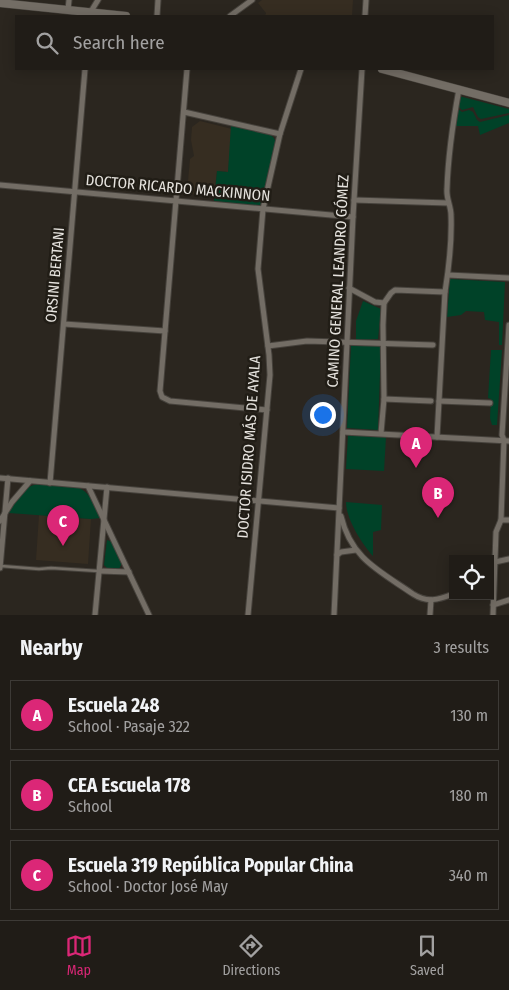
<!DOCTYPE html>
<html lang="en">
<head>
<meta charset="utf-8">
<style>
  body { margin:0; font-family:"Fira Sans Condensed",sans-serif; background:#282520; color:#f1f3f6 }
  .controls { position:absolute; right:15px; bottom:15px; display:grid; overflow:hidden; border-radius:0px; box-shadow:0 2px 12px #0003 }
  .controls button { width:45px; height:45px; display:grid; place-items:center; padding:0; border:0; border-bottom:1px solid #3d3a36; background:#201c17; color:#f1f3f6; font:25px sans-serif }
  .you { position:absolute; left:322px; top:414px; width:18px; height:18px; margin:-12px; border:4px solid #fff; border-radius:50%; background:#1a73e8; box-shadow:0 0 0 8px #1a73e833 }
  .badge { display:grid; place-items:center; width:32px; height:32px; border-radius:50%; background:#db2777; color:#fff; font-size:16px; font-weight:700 }
  .pin { position:absolute; translate:-50% -41px; filter:drop-shadow(0 1px 2px #0008) }
  .pin::after { content:''; position:absolute; top:26px; width:18px; height:15px; background:inherit; clip-path:polygon(0 0,100% 0,50% 100%) }
  .list { margin:0; padding:0; list-style:none }
  h2 { display:flex; justify-content:space-between; align-items:center; height:65px; margin:0; padding:0 20px; font-size:21px }
  h2 small { font-size:16px; font-weight:400; color:#a2a1a1 }
  .list li { display:grid; grid-template-columns:32px 1fr auto; gap:15px; align-items:center; box-sizing:border-box; height:70px; margin:0 10px 10px; padding:0 10px; border:1px solid #3d3a36; border-radius:0px }
  .list b { display:block; font-size:19px; white-space:nowrap }
  .list p { margin:0; font-size:16px; white-space:nowrap; color:#a2a1a1 }
  .list em { font-size:16px; font-style:normal; color:#a2a1a1 }
  .icon { flex:none; width:28px; height:28px; fill:none; stroke:currentColor; stroke-width:2; stroke-linecap:round; stroke-linejoin:round }
  .map { position:relative; flex:none; width:509px; height:615px; overflow:hidden }
  .search { position:absolute; background:#201c17; box-shadow:0 2px 12px #0003; left:15px; right:15px; top:15px; height:55px; display:flex; align-items:center; gap:12px; box-sizing:border-box; padding:0 18px; border-radius:0px; color:#a2a1a1; font-size:19px }
  .sheet { height:305px; background:#201c17 }
  nav { display:flex; justify-content:space-around; align-items:center; box-sizing:border-box; height:70px; border-top:1px solid #3d3a36; background:#201c17; font-size:14px; color:#a2a1a1 }
  nav a { display:grid; justify-items:center; gap:2px }
  nav .on { color:#db2777 }
  .map>svg:first-child { display:block }
</style>
</head>
<body>
<div class="map">
<svg width="509" height="615" viewBox="0 0 509 615">
  <rect width="100%" height="100%" fill="#2b261f"/>
  <g fill="#362d21">
    <path d="M262,0H353L352,16H265L266,13L258,3Z"/>
    <path d="M200,121L232,129L228,172L217,171L214,197L191,194L187,192L190,159L194,156L191,140L192,127Z"/>
    <path d="M39,515L91,519L88,564L36,560Z"/>
  </g>
  <g fill="#004228">
    <path d="M459,96L509,109V113L481,119L478,117L473,107L462,110L459,107Z"/>
    <path d="M457,108L462,112L469,110L473,112L477,120L480,122L509,115V123L480,135L478,126H455Z"/>
    <path d="M231,125L268,134C273,136 275,138 276,144L260,206L214,201L217,171L228,172Z"/>
    <path d="M450,279L505,282L502,345H499V322L485,320L484,312L466,311L461,315L447,317Z"/>
    <path d="M363,301L381,309L378,339L356,340V321Z"/>
    <path d="M351,345L381,346L378,430L347,428Z"/>
    <path d="M491,350H502L497,425H492L490,418L491,399L488,398Z"/>
    <path d="M348,435L386,437L384,471L346,469Z"/>
    <path d="M39,484L79,488C91,493 95,507 100,518L91,519L9,513C16,501 24,485 39,484Z"/>
    <path d="M346,502L382,505L381,530L373,532V556C362,544 346,519 346,502Z"/>
    <path d="M107,540L112,542L122,563L119,569L107,568L104,565Z"/>
  </g>
  <g fill="none" stroke-linecap="round" stroke-linejoin="round">
    <g stroke="#46423c" stroke-width="4.5">
      <path id="service" d="M1,566L39,569L51,568L98,571"/>
    </g>
    <g stroke="#46423c" stroke-width="7">
      <g id="minor">
        <path d="M68,10L69,0"/>
        <path d="M90,16V13L98,0"/>
        <path d="M157,16L158,0"/>
        <path d="M230,16L252,0"/>
        <path d="M365,16L366,0"/>
        <path d="M187,69L160,391L162,397L170,401L267,410"/>
        <path d="M184,112L280,134"/>
        <path d="M0,185L353,217"/>
        <path d="M354,200L448,203"/>
        <path d="M448,275L509,278"/>
        <path d="M349,288L375,302L384,303"/>
        <path d="M64,324L165,331"/>
        <path d="M268,346L307,341L433,345"/>
        <path d="M384,399L431,401"/>
        <path d="M439,401L490,403"/>
        <path d="M343,432L509,441"/>
        <path d="M381,433L384,399L383,325L384,303L391,293L395,290L445,292"/>
        <path d="M437,437L445,292C449,267 452,240 451,215C451,206 446,198 447,189C448,155 453,122 459,89"/>
        <path d="M0,478L339,508"/>
        <path d="M50,483L85,69"/>
        <path d="M88,486L149,615"/>
        <path d="M341,516C351,559 380,571 413,594C427,603 438,600 453,594"/>
        <path d="M501,520H509"/>
        <path d="M0,521L12,502L30,481"/>
        <path d="M337,555L341,552L356,550"/>
        <path d="M495,562L509,559"/>
        <path d="M0,568L8,478"/>
        <path d="M100,571L129,572"/>
        <path d="M493,605L509,600"/>
        <path d="M95,615L107,487"/>
        <path d="M248,615L270,375L269,355L258,269L263,209L280,134L301,69"/>
        <path d="M334,615L353,217L362,69"/>
        <path d="M430,615L431,600"/>
        <path d="M493,615L496,532L501,520L504,440L502,435L509,325"/>
      </g>
    </g>
    <g stroke="#46423c" stroke-width="9">
      <g id="secondary">
        <path d="M0,3L126,16"/>
        <path d="M382,69L509,103"/>
      </g>
    </g>
    <use href="#service" stroke="#736d65" stroke-width="2.5"/>
    <use href="#minor" stroke="#736d65" stroke-width="5"/>
    <use href="#secondary" stroke="#736d65" stroke-width="8"/>
  </g>
  <g text-anchor="middle" stroke-width="5" stroke-linejoin="round" paint-order="stroke">
    <g font-size="15" fill="#e6e3de" stroke="#211d16">
      <text transform="translate(178 188) rotate(5)" y="5">DOCTOR RICARDO MACKINNON</text>
      <text transform="translate(55 275) rotate(-85)" y="5">ORSINI BERTANI</text>
      <text transform="translate(338 281) rotate(-87)" y="5">CAMINO GENERAL LEANDRO GÓMEZ</text>
      <text transform="translate(249 447) rotate(-86)" y="5">DOCTOR ISIDRO MÁS DE AYALA</text>
    </g>
  </g>
</svg>
<div class="controls">
<button><svg class="icon" aria-label="locate" viewBox="0 0 24 24"><circle cx="12" cy="12" r="6"/><path d="M12 2v4M12 18v4M2 12h4M18 12h4"/></svg></button>
</div>
<div class="you"></div>
<div class="pin badge" style="left:416px;top:468px">A</div>
<div class="pin badge" style="left:438px;top:518px">B</div>
<div class="pin badge" style="left:63px;top:546px">C</div>
<div class="search"><svg class="icon" aria-label="search" viewBox="0 0 24 24"><circle cx="10" cy="10" r="6"/><path d="M15 15l6 6"/></svg>Search here</div>
</div>
<section class="sheet">
<h2>Nearby<small>3 results</small></h2>
<ul class="list">
<li><span class="badge">A</span><div><b>Escuela 248</b><p>School · Pasaje 322</p></div><em>130 m</em></li>
<li><span class="badge">B</span><div><b>CEA Escuela 178</b><p>School</p></div><em>180 m</em></li>
<li><span class="badge">C</span><div><b>Escuela 319 República Popular China</b><p>School · Doctor José May</p></div><em>340 m</em></li>
</ul>
</section>
<nav>
<a class="on"><svg class="icon" aria-label="map" viewBox="0 0 24 24"><path d="M3 6l6-2 6 2 6-2v14l-6 2-6-2-6 2zM9 4v14M15 6v14"/></svg>Map</a>
<a><svg class="icon" aria-label="directions" viewBox="0 0 24 24"><path d="M12 3l9 9-9 9-9-9zM9 14v-3h6M13 9l2 2-2 2"/></svg>Directions</a>
<a><svg class="icon" aria-label="saved" viewBox="0 0 24 24"><path d="M7 4h10v16l-5-4-5 4z"/></svg>Saved</a>
</nav>
</body>
</html>
